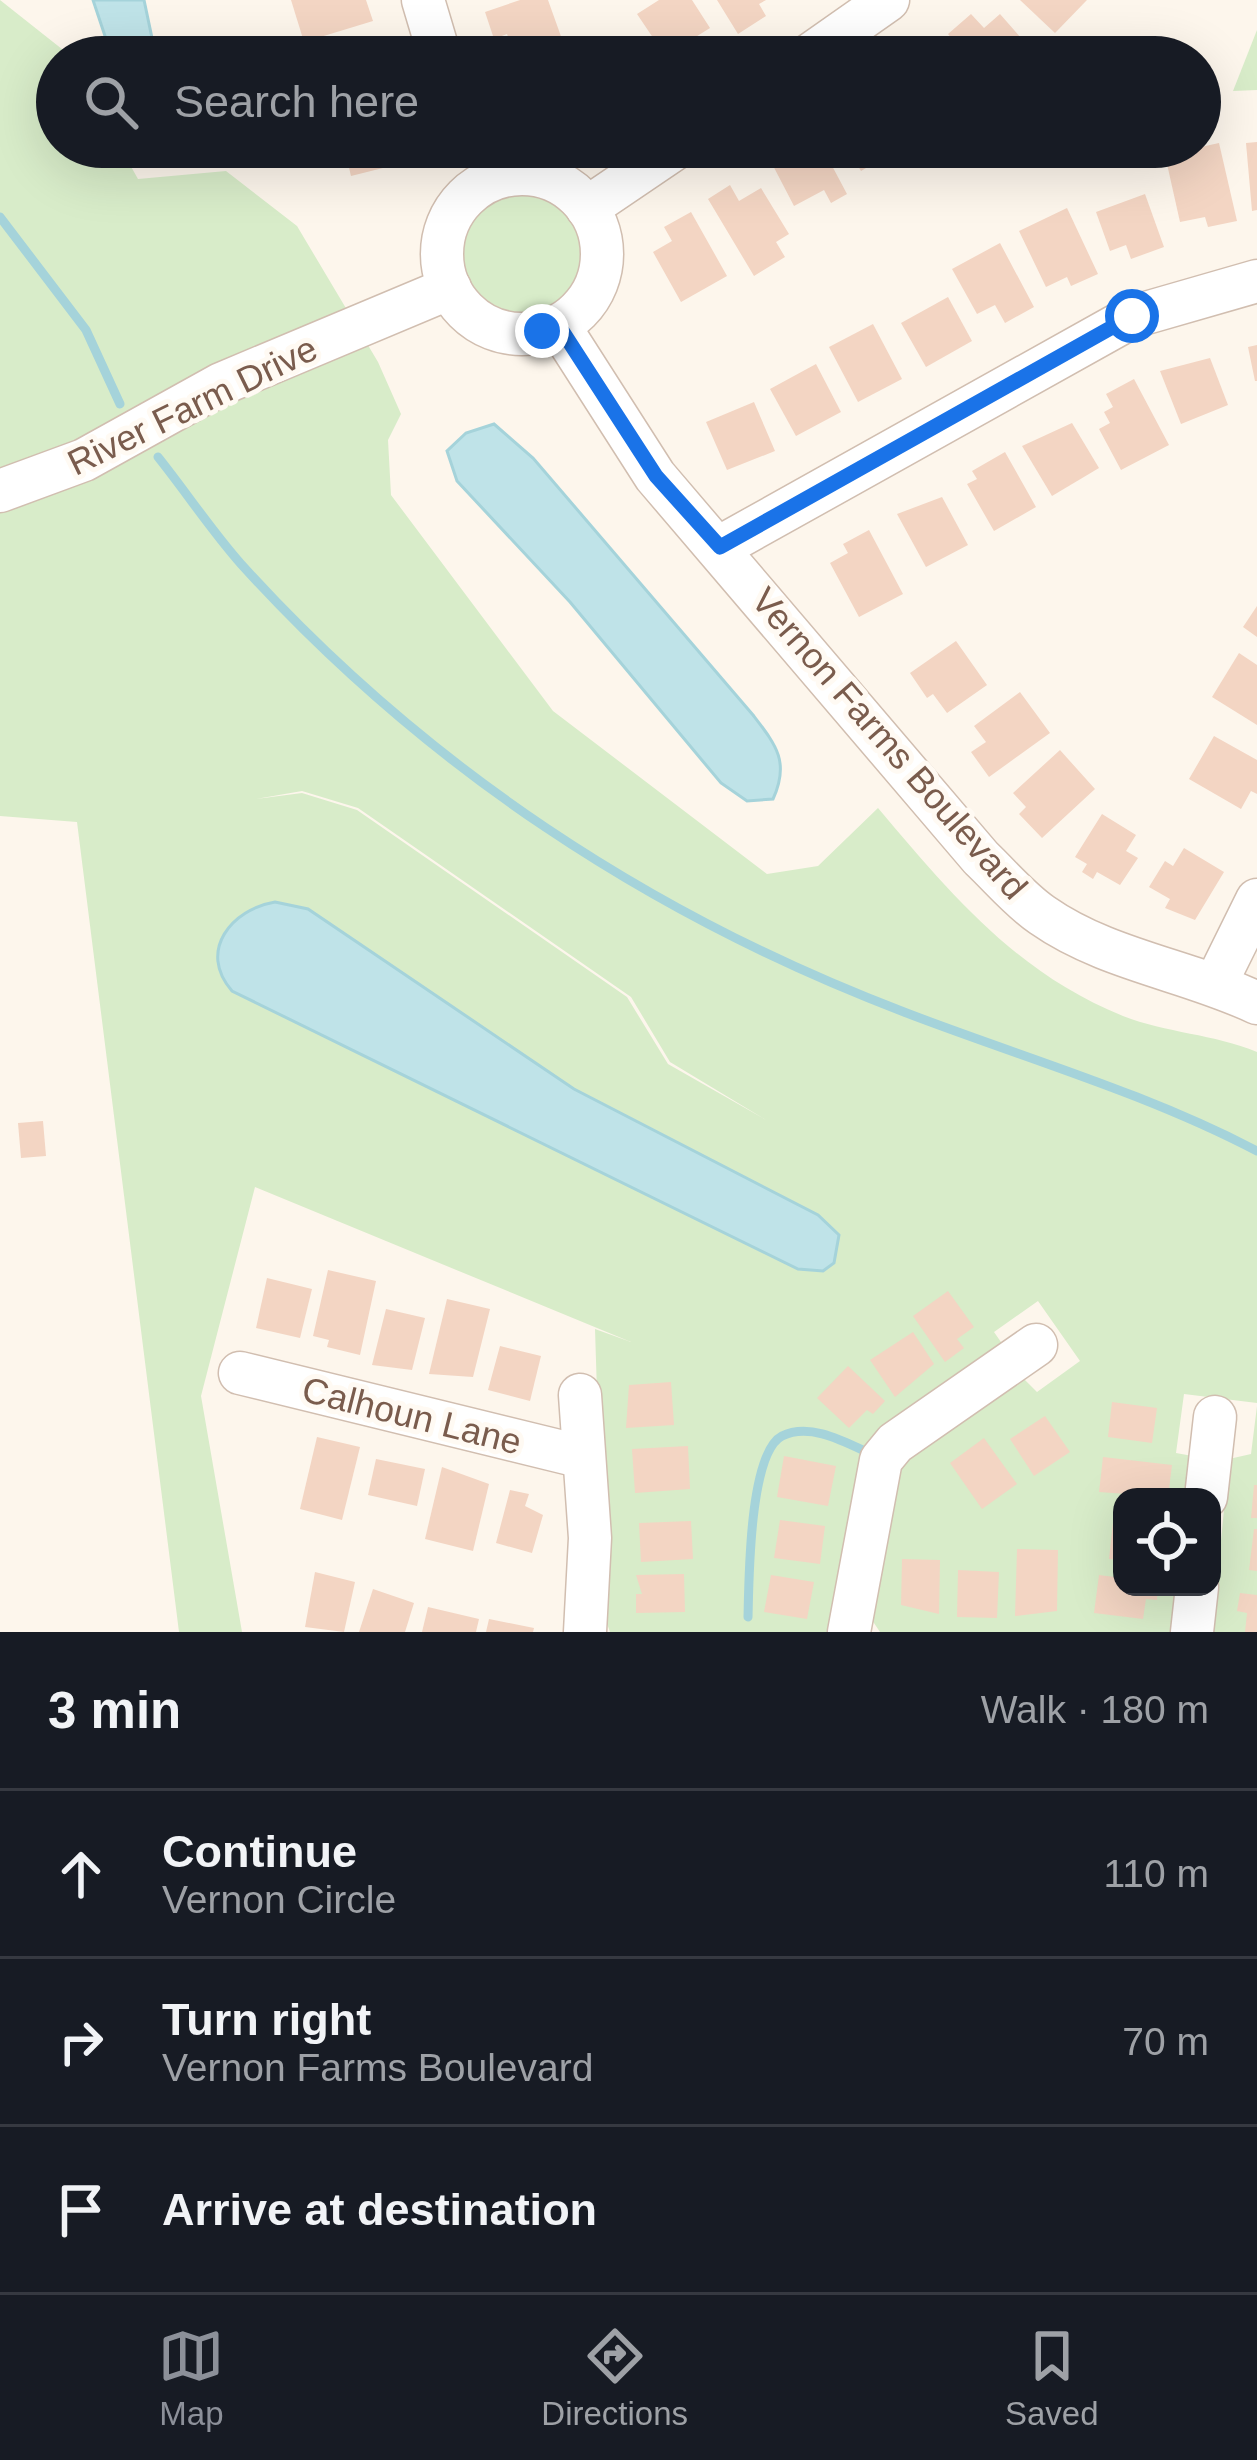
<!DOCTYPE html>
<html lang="en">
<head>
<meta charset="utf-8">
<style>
  body { margin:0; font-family:Helvetica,sans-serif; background:#20242c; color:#f1f3f6 }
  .controls { position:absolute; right:36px; bottom:36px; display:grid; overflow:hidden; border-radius:24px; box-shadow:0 12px 48px #0002 }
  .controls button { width:108px; height:108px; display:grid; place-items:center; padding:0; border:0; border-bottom:3px solid #363941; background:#171b24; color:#f1f3f6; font:60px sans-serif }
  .stop { position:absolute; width:36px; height:36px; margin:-27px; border:9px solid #1a73e8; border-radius:50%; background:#fff }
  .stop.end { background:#1a73e8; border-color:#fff; box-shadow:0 3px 12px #0008 }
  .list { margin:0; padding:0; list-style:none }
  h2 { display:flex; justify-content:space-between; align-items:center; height:156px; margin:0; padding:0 48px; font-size:51px }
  h2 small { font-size:39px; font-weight:400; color:#9ea1a6 }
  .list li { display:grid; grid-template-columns:78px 1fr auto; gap:36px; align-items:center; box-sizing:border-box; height:168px; padding:0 48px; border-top:3px solid #363941 }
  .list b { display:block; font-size:45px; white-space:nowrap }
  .list p { margin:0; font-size:39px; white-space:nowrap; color:#9ea1a6 }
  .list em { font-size:39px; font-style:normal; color:#9ea1a6 }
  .icon { flex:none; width:66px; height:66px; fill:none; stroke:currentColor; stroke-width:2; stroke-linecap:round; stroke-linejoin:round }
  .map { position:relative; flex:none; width:1257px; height:1632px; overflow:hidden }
  .search { position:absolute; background:#171b24; box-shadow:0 12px 48px #0002; left:36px; right:36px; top:36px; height:132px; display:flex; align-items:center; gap:30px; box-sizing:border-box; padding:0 42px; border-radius:66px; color:#9ea1a6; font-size:45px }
  .sheet { height:660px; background:#171b24 }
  nav { display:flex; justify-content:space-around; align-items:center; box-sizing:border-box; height:168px; border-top:3px solid #363941; background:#171b24; font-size:33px; color:#9ea1a6 }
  nav a { display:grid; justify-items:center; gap:6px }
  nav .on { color:#8c9099 }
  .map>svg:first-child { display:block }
</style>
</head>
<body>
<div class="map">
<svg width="1257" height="1632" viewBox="0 0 1257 1632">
  <rect width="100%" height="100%" fill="#fdf6ec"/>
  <g fill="#d8ecc9" fill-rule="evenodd">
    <path d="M0,0L72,57H57V147H120L138,179L226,171L297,226L378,362L401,414L388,440L391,495L553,711L767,874L818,866L878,808C950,893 1016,973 1123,1016C1166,1033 1214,1034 1257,1052V1403L1184,1394L1176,1453L1198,1457L1192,1497H1122V1587H1181L1171,1632H880L872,1620L890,1488L904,1461L1024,1379L1037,1392L1080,1361L1038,1301L994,1332L1003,1345L887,1433L828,1632H610L604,1615L595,1329L631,1342L255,1187L201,1396L242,1632H179L77,822L0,816ZM302,791L358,808L631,997L670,1062L766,1120L668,1064L627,997L357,810L302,793L256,799Z"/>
    <path d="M1257,30V90L1233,91Z"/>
    <circle cx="519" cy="253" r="66"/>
    <path d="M1257,1406V1632H1212L1229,1459L1251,1454Z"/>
  </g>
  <g fill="#bfe3e8" stroke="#a5d3da" stroke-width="3">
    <path d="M93,0H144L156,57H112Z"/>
    <path d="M494,424L533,458L753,715C776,745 790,762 773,799L747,801L721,783L570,602L457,481L447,451L466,433Z"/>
    <path d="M275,902L308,909L574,1089L818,1215L839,1235L834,1263L823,1271L798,1269L232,991C197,951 232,909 275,902Z"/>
  </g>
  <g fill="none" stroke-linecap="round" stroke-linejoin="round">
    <g stroke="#a5d3da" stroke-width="9">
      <path d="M0,217L86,330L120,404"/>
      <path d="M158,457C186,492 211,530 241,564C424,766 649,915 904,1012C1021,1057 1144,1092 1257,1151"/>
      <path d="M748,1617C749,1581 749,1453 782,1436C810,1422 845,1442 871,1454"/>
    </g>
  </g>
  <g fill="#f3d5c3">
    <path d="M291,0H366L373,21L304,42Z"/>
    <path d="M520,0H548L563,42L515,57L507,34L494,39L485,12Z"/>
    <path d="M659,0H692L710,28L694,38L707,57H666L637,14Z"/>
    <path d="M717,0H766L759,4L766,16L738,34Z"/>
    <path d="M1020,0H1087L1055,33Z"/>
    <path d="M971,14L984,28L1000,14L1035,54L967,57L948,34Z"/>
    <path d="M373,43L377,57H335V56Z"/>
    <path d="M1257,142V210L1252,211L1246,143Z"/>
    <path d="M1219,143L1237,221L1208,227L1205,217L1180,222L1165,155Z"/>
    <path d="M344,147H408L411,161L351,176Z"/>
    <path d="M786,147H794L799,155L822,147L847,194L831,203L824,190L794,206L768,156Z"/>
    <path d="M847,147H901L861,171Z"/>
    <path d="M730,185L739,201L761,188L789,234L776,242L785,257L754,276L708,199Z"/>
    <path d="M1145,194L1164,247L1131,259L1126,245L1110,251L1096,212Z"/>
    <path d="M1067,208L1098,274L1071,286L1067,277L1046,287L1019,231Z"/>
    <path d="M691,212L727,276L681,302L653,252L672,241L664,227Z"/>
    <path d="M1000,243L1034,307L1005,323L995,305L977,314L952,269Z"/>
    <path d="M948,297L972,341L926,367L901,323Z"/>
    <path d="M873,324L902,379L858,402L829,347Z"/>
    <path d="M1257,345V381H1255L1248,347Z"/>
    <path d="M1210,358L1228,405L1181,424L1160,371Z"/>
    <path d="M816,364L841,412L796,436L770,389Z"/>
    <path d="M1134,379L1169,445L1121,470L1099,429L1110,423L1104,412L1113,407L1106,394Z"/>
    <path d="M754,402L775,451L727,470L706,422Z"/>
    <path d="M1072,423L1099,468L1052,496L1022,446Z"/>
    <path d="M1005,452L1036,507L994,531L967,484L977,479L972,471Z"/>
    <path d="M942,497L968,545L926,567L897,514Z"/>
    <path d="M869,530L903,594L859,617L830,563L848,553L843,544Z"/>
    <path d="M1257,606V637L1243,627Z"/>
    <path d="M956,641L987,685L947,713L933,694L927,698L910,673Z"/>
    <path d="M1239,653L1257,665V725L1212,697Z"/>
    <path d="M1020,692L1050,733L989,777L971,752L986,742L974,726Z"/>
    <path d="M1214,736L1257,760V794L1251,791L1241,809L1189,779Z"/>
    <path d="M1060,750L1095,789L1042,838L1019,814L1026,807L1013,793Z"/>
    <path d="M1102,814L1136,835L1126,851L1138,858L1120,885L1097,872L1093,879L1082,872L1087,864L1075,857Z"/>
    <path d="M1184,848L1224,872L1195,920L1165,908L1170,899L1149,887L1165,861L1173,866Z"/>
    <path d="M43,1121L46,1156L21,1158L18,1123Z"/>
    <path d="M328,1270L376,1281L360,1355L327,1347L329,1340L313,1336Z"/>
    <path d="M267,1278L312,1289L300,1338L256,1328Z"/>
    <path d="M948,1291L974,1327L957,1339L964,1348L945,1362L913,1316Z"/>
    <path d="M447,1299L490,1309L473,1377L429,1374Z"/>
    <path d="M386,1309L425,1318L412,1370L372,1365Z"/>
    <path d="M913,1332L934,1364L895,1397L870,1360Z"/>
    <path d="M500,1346L541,1356L530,1401L488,1390Z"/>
    <path d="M848,1366L885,1401L873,1414L867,1410L849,1428L817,1398Z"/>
    <path d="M671,1382L674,1425L626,1428L629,1385Z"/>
    <path d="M1112,1402L1157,1408L1152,1443L1108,1437Z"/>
    <path d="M1045,1416L1070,1452L1034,1476L1010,1439Z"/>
    <path d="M317,1437L360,1447L342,1520L300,1509Z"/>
    <path d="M984,1438L1017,1484L982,1509L950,1463Z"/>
    <path d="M688,1446L690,1489L635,1493L632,1449Z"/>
    <path d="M784,1456L836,1466L828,1506L777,1497Z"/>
    <path d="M1103,1457L1172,1465L1168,1497L1099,1492Z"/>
    <path d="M376,1459L425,1469L417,1506L368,1495Z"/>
    <path d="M442,1467L489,1484L473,1551L425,1539Z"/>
    <path d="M1254,1485H1257V1518H1251Z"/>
    <path d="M510,1490L529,1494L525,1506L543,1515L532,1553L496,1543Z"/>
    <path d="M1114,1513L1122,1514V1560L1109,1559Z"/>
    <path d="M780,1520L825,1526L820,1564L774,1558Z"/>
    <path d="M691,1521L693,1559L641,1562L639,1523Z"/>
    <path d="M1254,1529H1257V1571L1249,1570Z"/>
    <path d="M1017,1549L1058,1550L1057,1611L1015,1616Z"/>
    <path d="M902,1559L940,1560L939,1614L901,1605Z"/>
    <path d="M958,1570L999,1572L997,1618L957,1617Z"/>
    <path d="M315,1572L355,1582L344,1632L305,1627Z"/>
    <path d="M684,1574L685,1612L636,1613V1594H642L636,1575Z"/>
    <path d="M771,1575L814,1582L807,1619L764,1612Z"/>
    <path d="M1099,1575L1122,1578V1587H1158L1157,1600L1146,1599L1143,1619L1094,1613Z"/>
    <path d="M373,1589L414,1603L405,1632H359Z"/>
    <path d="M1240,1593L1257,1595V1632H1245L1247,1613L1237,1611Z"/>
    <path d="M428,1607L479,1619L476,1632H422Z"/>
    <path d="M489,1619L534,1628L533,1632H486Z"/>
  </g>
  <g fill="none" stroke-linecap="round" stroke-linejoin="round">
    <g stroke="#d1beb0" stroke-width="45">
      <g id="minor">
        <path d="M423,0L440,57"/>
        <path d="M807,57L888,0"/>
        <circle cx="522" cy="254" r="80"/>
        <path d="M587,208L677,147"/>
        <path d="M559,326L655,476L981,858C1001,877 1020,900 1042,915C1106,960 1188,970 1257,1003"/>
        <path d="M0,491L84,460L221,384L450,288"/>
        <path d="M720,547L1132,317L1257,281"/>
        <path d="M1216,983L1257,900"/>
        <path d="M240,1373L583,1457"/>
        <path d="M580,1395L590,1538L585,1632"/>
        <path d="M1206,1497L1215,1417"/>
        <path d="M849,1632L881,1460L895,1443L1036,1345"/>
        <path d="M1192,1632L1197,1587"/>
      </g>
    </g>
    <use href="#minor" stroke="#fff" stroke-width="42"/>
  </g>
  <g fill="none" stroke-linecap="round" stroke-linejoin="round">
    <path stroke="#1a73e8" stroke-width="15" d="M542,331L559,326L656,476L720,547L1132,316"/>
  </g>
  <g text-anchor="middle" stroke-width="10" stroke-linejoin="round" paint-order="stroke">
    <g font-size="36" fill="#7a5c4d" stroke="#fffaf3">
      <text transform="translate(192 405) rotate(-26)" y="13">River Farm Drive</text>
      <text transform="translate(890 743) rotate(49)" y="13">Vernon Farms Boulevard</text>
      <text transform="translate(412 1415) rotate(14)" y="13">Calhoun Lane</text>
    </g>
  </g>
</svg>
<div class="controls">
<button><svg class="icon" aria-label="locate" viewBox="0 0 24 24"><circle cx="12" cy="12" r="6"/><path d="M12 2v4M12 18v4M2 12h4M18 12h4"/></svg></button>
</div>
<div class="stop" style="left:1132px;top:316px"></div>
<div class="stop end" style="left:542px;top:331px"></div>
<div class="search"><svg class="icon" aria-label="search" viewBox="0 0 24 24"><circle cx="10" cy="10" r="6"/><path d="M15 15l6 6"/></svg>Search here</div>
</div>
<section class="sheet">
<h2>3 min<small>Walk · 180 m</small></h2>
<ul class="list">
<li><svg class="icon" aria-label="ahead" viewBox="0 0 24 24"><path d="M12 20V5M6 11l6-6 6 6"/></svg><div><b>Continue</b><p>Vernon Circle</p></div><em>110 m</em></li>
<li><svg class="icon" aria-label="right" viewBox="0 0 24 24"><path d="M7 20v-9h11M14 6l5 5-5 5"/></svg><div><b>Turn right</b><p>Vernon Farms Boulevard</p></div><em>70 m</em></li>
<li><svg class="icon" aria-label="arrive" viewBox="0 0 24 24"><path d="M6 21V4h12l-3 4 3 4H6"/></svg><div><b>Arrive at destination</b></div></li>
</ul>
</section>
<nav>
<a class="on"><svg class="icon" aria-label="map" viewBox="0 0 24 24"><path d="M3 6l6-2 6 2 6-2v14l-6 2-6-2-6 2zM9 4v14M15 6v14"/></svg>Map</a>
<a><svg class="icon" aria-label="directions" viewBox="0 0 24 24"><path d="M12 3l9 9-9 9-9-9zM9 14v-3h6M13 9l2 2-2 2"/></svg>Directions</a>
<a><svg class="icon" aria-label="saved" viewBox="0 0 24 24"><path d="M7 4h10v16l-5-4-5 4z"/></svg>Saved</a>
</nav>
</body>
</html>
